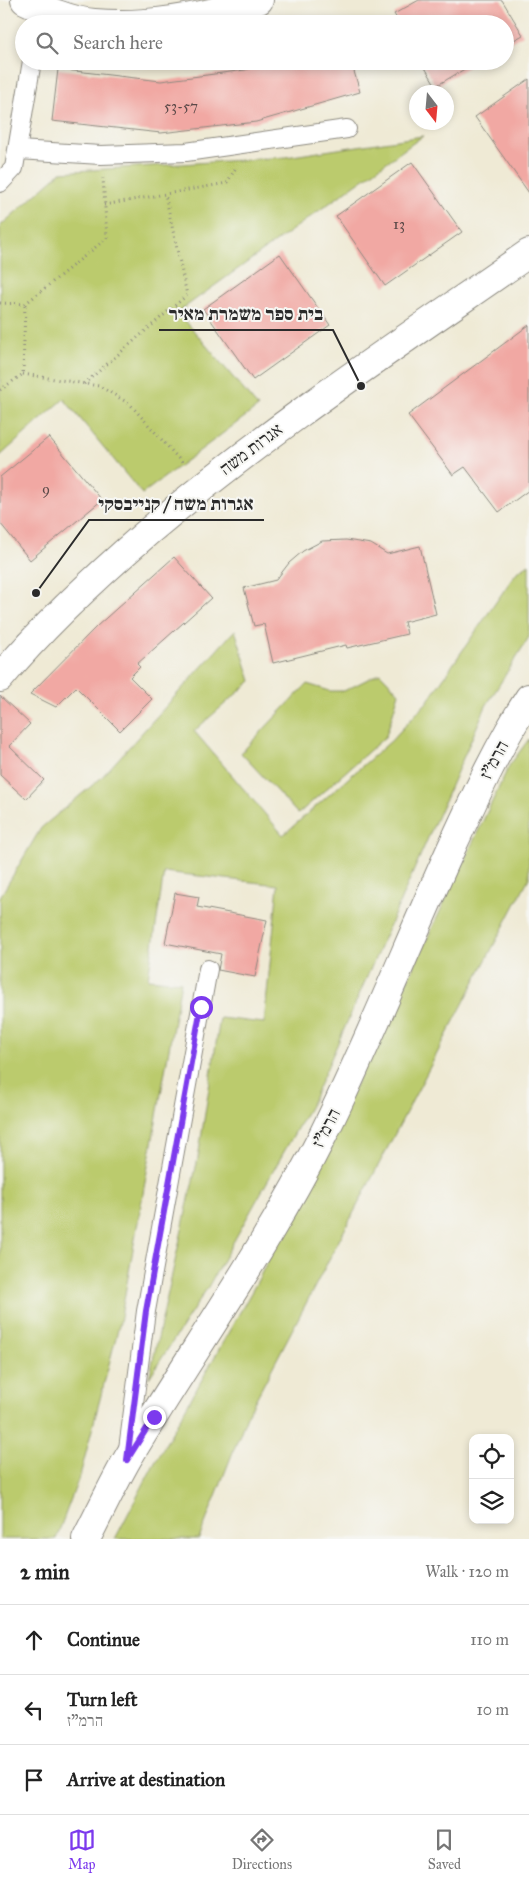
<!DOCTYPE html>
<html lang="en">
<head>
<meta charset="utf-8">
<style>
  body { margin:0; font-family:"IM FELL Great Primer","Frank Ruhl Libre",serif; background:#f6f6f6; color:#222 }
  .controls { position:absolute; right:15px; bottom:15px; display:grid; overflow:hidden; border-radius:10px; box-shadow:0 2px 8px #0003 }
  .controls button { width:45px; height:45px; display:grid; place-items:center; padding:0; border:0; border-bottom:1px solid #e0e0e0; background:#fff; color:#222; font:25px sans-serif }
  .compass { position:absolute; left:409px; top:85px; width:45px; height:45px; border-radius:50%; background:#fff; box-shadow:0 2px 8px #0003; rotate:164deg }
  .stop { position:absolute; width:15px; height:15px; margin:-11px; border:4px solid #7c3aed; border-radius:50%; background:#fff }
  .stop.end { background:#7c3aed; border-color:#fff; box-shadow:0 1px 5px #0008 }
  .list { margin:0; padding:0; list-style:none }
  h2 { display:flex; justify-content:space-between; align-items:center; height:65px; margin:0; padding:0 20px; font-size:21px }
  h2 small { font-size:16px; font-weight:400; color:#767676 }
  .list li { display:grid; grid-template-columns:32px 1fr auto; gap:15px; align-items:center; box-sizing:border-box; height:70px; padding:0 20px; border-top:1px solid #e0e0e0 }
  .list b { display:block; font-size:19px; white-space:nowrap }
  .list p { margin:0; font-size:16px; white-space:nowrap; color:#767676 }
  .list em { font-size:16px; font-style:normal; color:#767676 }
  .icon { flex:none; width:28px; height:28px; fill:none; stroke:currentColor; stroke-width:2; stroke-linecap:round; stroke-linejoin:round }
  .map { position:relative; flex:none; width:529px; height:1539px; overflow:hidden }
  .search { position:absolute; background:#fff; box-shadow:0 2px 8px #0003; left:15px; right:15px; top:15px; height:55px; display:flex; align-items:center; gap:12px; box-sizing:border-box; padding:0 18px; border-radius:28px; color:#767676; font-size:19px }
  .sheet { height:275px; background:#fff }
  nav { display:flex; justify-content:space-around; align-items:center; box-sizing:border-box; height:70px; border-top:1px solid #e0e0e0; background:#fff; font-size:14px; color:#767676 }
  nav a { display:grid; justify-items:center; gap:2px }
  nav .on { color:#7c3aed }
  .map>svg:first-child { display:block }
</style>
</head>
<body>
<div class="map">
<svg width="529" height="1539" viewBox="0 0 529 1539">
  <rect width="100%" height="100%" fill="#f6f6f2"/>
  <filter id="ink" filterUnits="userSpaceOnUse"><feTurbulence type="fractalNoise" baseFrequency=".02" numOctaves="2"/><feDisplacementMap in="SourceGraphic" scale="10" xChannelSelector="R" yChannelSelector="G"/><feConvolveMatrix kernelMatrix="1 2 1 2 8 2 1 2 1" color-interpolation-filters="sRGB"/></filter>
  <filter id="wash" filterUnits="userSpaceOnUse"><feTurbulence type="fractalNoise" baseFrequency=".0096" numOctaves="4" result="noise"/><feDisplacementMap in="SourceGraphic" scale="20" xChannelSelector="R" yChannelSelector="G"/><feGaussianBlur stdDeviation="1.12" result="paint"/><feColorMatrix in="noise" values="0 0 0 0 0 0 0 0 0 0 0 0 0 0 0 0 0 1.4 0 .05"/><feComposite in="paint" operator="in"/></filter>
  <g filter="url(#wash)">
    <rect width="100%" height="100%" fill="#efead5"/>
    <g fill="#bbcb6d" stroke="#737b4c">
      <path d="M423,136L178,312L258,407L142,494L64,399L0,456V226L61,172L286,157Z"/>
      <path d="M529,564V637L486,706L312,1102L208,1287L149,1378L198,1158L220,1018L264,1023L278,885L164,872L148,979L181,982L120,1322L81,1472L56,1539H0V897L41,828L101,778L235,630L251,681L194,731L283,835L391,741L427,702L516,573Z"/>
      <path d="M380,673L399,693L386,736L298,814L241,753L307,684L330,691H344Z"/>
      <path d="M529,739V878L247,1416L199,1539H115L153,1466L257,1282L397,1002L509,766Z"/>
    </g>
    <g id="blocks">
      <g fill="#f1a8a3">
        <path d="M419,0H502L523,35L505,45V24H400L394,14Z"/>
        <path d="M276,61H351L360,92L256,122L161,133L52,121L58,69L161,81L245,70Z"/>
        <path d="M421,61H478L436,86Z"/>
        <path d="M529,79V193L475,117Z"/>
        <path d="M412,162L462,232L385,286L336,216Z"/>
        <path d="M280,254L330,325L253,380L203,309Z"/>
        <path d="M529,325V490L499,512L465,467L453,475L408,415Z"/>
        <path d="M49,437L102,500L30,560L0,523V477Z"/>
        <path d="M346,540L371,544L387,554L420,546L436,614L404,622L407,634L347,648L346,645L273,663L264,624L254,626L244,588L276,580L289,563L303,551L322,541Z"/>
        <path d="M174,557L211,598L137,664L140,667L130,677L152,699L120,731L76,687L56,707L30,694L97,626Z"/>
        <path d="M0,696L30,724L9,746L44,780L26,799L0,775Z"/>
        <path d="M175,893L199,897L197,907L267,920L255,977L218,970L221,954L165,943Z"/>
      </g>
    </g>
  </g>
  <g filter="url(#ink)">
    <use href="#blocks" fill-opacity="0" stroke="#8d8a80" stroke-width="1"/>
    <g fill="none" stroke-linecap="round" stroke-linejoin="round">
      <g stroke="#8d8a80" stroke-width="20">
        <g id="service">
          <path d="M18,150L101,155L186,152L347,129"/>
          <path d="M0,183L14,168L32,61"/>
          <path d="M128,1449L146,1311L208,969"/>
        </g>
      </g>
      <g stroke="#8d8a80" stroke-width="30">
        <g id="tertiary">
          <path d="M25,0C46,10 70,21 94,23C149,28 207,16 259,0"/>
          <path d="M0,678C44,625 96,577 148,532C268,430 400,343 529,253"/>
          <path d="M86,1539C100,1512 113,1484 128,1458C193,1350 266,1248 323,1135C369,1042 407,946 450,851C474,799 498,746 529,698"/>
        </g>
      </g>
      <g stroke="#8d8a80" stroke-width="3" stroke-dasharray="1 4" stroke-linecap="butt">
        <path d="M104,205L227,183L235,169"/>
        <path d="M0,303L25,304L107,238L103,178"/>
        <path d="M23,374L99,386L130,404L184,465"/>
        <path d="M84,384L187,295L165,194"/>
        <path d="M0,390L23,374L25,304"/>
      </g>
      <use href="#service" stroke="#fff" stroke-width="18"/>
      <use href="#tertiary" stroke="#fff" stroke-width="28"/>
    </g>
  </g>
  <g fill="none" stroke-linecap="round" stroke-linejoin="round" filter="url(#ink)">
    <path stroke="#7c3aed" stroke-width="6" d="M154,1417L127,1460L146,1311L201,1007"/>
  </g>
  <g text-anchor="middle" stroke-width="4" stroke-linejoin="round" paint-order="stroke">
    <g font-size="15" fill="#5c4a49">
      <text x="181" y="111">53-57</text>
      <text x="399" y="229">13</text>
      <text x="46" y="494">9</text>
    </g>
    <g font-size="18" fill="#2b2b2b" stroke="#f6f6f2">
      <text transform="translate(251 449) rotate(-37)" y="6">אגרות משה</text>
      <text transform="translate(494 760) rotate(-62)" y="6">הרמ"ז</text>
      <text transform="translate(326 1128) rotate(-63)" y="6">הרמ"ז</text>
    </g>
  </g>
  <path fill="none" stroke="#2b2b2b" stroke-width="2" d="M361 386L333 330H159M36 593L89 520H264"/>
  <g fill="#2b2b2b" stroke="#f6f6f2" stroke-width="2">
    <circle cx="361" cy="386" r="5"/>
    <circle cx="36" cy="593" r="5"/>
  </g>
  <g font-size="19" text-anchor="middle" font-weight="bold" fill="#2b2b2b" stroke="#f6f6f2" stroke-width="4" stroke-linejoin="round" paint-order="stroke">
    <text x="246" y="320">בית ספר משמרת מאיר</text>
    <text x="176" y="510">אגרות משה / קנייבסקי</text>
  </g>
</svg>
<div class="controls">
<button><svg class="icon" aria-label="locate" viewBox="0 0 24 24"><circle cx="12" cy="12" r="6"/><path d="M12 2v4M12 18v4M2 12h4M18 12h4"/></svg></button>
<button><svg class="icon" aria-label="layers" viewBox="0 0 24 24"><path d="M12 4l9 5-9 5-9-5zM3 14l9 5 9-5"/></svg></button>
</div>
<svg class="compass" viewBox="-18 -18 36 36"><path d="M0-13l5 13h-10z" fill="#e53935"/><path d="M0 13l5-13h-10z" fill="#767676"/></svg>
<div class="stop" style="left:201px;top:1007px"></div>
<div class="stop end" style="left:154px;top:1417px"></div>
<div class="search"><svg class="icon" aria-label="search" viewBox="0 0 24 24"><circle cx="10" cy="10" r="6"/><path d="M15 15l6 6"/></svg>Search here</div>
</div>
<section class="sheet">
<h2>2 min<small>Walk · 120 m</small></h2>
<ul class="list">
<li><svg class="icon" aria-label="ahead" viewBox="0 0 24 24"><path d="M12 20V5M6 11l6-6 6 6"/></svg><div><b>Continue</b></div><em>110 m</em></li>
<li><svg class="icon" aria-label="left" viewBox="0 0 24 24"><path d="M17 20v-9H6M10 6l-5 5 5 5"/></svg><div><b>Turn left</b><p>הרמ&quot;ז</p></div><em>10 m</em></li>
<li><svg class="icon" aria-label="arrive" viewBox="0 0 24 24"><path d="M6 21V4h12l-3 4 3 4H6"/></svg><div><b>Arrive at destination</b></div></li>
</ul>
</section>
<nav>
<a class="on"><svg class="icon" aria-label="map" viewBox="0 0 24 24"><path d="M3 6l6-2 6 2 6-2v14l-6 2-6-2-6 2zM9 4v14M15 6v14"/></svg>Map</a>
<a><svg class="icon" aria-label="directions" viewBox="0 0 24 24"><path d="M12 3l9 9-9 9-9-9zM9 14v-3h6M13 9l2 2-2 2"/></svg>Directions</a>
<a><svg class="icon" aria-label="saved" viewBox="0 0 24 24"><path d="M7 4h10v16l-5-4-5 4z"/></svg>Saved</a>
</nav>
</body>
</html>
